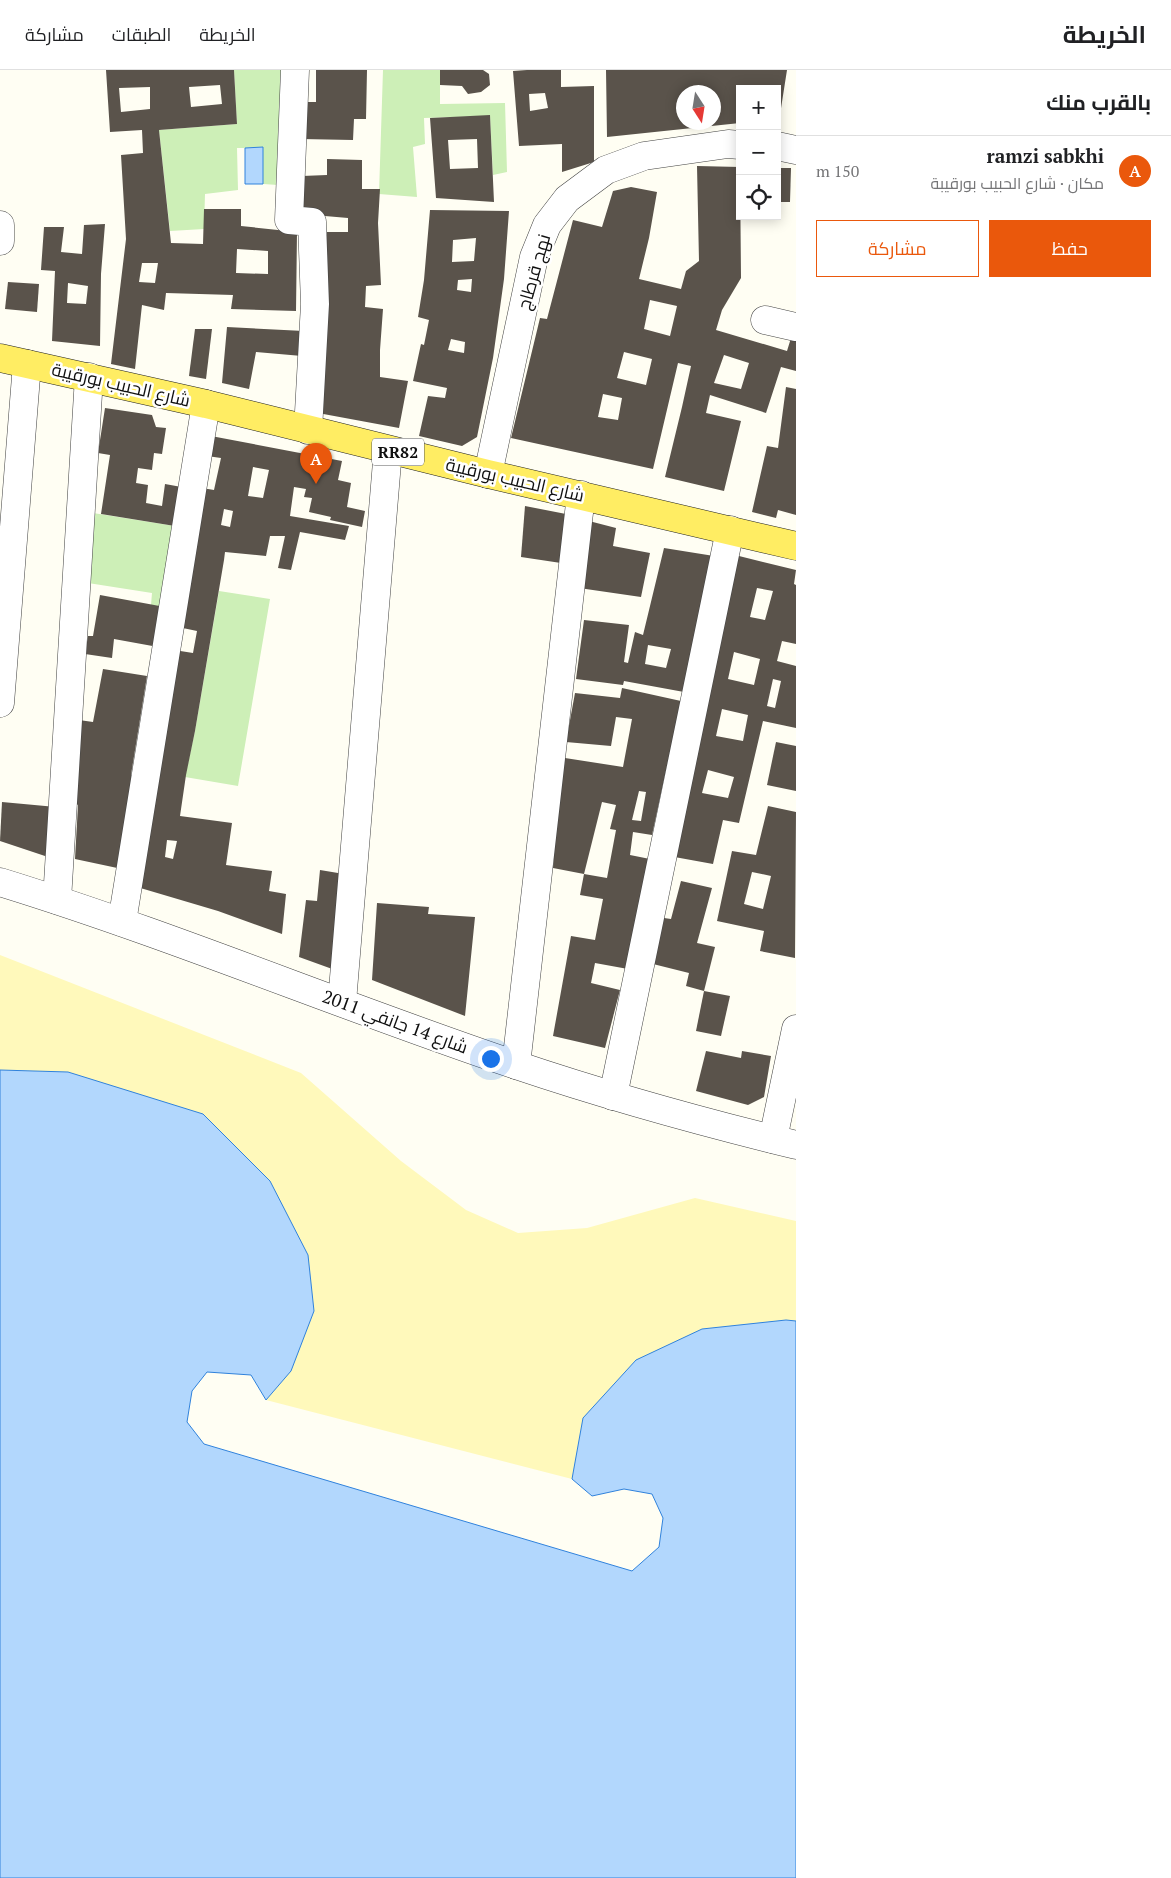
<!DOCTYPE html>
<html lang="ar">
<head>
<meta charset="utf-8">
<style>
  body { margin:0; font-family:"PT Serif",Cairo,serif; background:#f2f2f2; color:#202124; direction:rtl }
  .controls { position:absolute; right:15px; top:15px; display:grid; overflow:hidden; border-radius:0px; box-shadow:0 2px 12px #0003 }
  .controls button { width:45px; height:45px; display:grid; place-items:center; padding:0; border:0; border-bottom:1px solid #e0e0e0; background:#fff; color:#202124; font:25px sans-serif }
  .compass { position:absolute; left:676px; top:15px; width:45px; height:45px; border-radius:50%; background:#fff; box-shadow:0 2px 12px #0003; rotate:168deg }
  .you { position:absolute; left:490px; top:988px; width:18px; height:18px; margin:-12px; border:4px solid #fff; border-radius:50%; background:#1a73e8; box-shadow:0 0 0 8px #1a73e833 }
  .badge { display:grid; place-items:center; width:32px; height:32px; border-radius:50%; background:#ea580c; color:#fff; font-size:16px; font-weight:700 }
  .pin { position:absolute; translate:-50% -41px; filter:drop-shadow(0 1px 2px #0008) }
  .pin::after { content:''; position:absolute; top:26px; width:18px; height:15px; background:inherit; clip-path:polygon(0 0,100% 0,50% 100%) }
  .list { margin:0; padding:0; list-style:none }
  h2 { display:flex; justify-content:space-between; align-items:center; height:65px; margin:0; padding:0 20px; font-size:21px }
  h2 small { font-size:16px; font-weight:400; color:#757577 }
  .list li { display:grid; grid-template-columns:32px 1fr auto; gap:15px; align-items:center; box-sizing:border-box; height:70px; padding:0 20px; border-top:1px solid #e0e0e0 }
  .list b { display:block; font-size:19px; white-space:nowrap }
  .list p { margin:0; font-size:16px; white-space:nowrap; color:#757577 }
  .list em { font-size:16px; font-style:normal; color:#757577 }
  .actions { display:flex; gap:10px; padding:15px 20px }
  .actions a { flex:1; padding:11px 0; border:1px solid #ea580c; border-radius:0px; text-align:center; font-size:18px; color:#ea580c }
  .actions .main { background:#ea580c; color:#fff }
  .icon { flex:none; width:28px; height:28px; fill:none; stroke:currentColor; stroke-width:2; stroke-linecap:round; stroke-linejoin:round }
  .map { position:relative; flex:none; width:796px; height:1808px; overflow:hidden; direction:ltr }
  header { display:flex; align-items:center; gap:30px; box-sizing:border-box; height:70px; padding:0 25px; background:#fff; border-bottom:1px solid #e0e0e0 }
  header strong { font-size:24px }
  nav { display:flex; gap:28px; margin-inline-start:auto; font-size:18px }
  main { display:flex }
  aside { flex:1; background:#fff }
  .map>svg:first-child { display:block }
</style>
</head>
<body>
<header>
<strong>الخريطة</strong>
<nav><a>الخريطة</a><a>الطبقات</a><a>مشاركة</a></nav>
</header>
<main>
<aside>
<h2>بالقرب منك<small></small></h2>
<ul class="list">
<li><span class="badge">A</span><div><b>ramzi sabkhi</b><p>مكان · شارع الحبيب بورقيبة</p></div><em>150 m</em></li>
</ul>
<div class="actions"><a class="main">حفظ</a><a>مشاركة</a></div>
</aside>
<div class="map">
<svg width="796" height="1808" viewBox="0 0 796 1808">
  <rect width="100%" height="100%" fill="#fffef3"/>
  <g fill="#cdefb7">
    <path d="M234,0H281L278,115L263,114V78H237L238,120L205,124L204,159L170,161L159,60L237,54Z"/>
    <path d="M383,0H440V34L505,33L507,102L493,105L490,46L424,48L425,74L413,77L417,127L379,124Z"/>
    <path d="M93,443L181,457L165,537L151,535L152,523L88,513Z"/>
    <path d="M219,521L270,529L238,716L185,707L195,661Z"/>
  </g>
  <path fill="#fff9bb" d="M0,885L301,1003L401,1091L466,1140L518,1163L587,1158L695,1128L796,1151V1251L786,1250L702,1259L583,1348L572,1409L266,1330L291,1300L68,1002L0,1000Z"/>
  <g fill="#b2d7fd" stroke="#3082dc">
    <path d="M263,77V114H245V78Z"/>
    <path d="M0,1000L68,1002L203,1044L270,1111L308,1185L314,1241L291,1301L266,1330L251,1305L207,1302L192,1321L187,1352L204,1374L632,1501L659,1477L663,1448L652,1424L624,1419L592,1426L572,1409L583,1348L636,1290L702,1259L786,1250L796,1251V1808H0Z"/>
  </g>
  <g fill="#5a534b" fill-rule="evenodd">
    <path d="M106,0H234L237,54L159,60L171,173L203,174L204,139H241V156L297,162L296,241L231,239L233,225L166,223L164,240L142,235L135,299L111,294L126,169L121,85L143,83L142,60L110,62ZM220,15L222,34L191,37L189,17ZM150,17V39L121,42L119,18ZM237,179L268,181V204L236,203ZM142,193H158L155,213L139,212Z"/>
    <path d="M316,0H367L366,49H354L353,70L301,69L302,32H316Z"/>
    <path d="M440,0H483L489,4L490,15L481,22L468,24L462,16L440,15Z"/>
    <path d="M527,0H561V17L594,16V92L562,102V74L519,76L513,1ZM545,23L548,38L530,41L529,24Z"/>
    <path d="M606,0H787L779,51L777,52V19H740V53L607,67ZM684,22H714V52H684Z"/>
    <path d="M490,45L494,132L436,128L430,48ZM477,69L478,98L450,99L448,70Z"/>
    <path d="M327,89L362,90V119H380L378,153L381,215L366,216L365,237L383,239L380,280V307L408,311L399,358L318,343L327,233V162H348V148L302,144V106L327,105Z"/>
    <path d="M697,96L740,97L741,208L722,240L716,260L787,281L791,268L796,270V301L781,297L766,343L710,325L706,343L741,351L724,421L665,407L682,337L691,296L678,293L653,399L511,368L540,248L547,249L573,150L602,157L613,121L631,117L657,122L649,168L639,209L681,219L686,201L699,191ZM650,230L677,236L670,266L644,259ZM624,282L652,289L646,315L617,308ZM724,285L749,293L741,319L714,313ZM603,324L622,328L618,350L598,347Z"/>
    <path d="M777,98H791L790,132H777Z"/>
    <path d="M430,140L509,141L504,209L493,288L477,367L462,376L419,366L428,326L445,328L447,318L413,311L421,274L424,275L429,250L418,247L424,210ZM476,168L474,191L452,192L453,170ZM472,209L471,222L457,220L458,210ZM451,269L465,272L464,283L448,280Z"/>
    <path d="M105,154L101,204L100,276L52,271L55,201L41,200L44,157H64L61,182L82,184L84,155ZM68,213L88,216L86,234L67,233Z"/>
    <path d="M8,212L39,214L37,242L5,239Z"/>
    <path d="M227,257L304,261L302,286L256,282L249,319L222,313Z"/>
    <path d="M195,259H212L206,309L189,306Z"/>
    <path d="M786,317L796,319V445L778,440L776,448L752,442L767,376L778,378Z"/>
    <path d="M105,338L152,345L156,357L166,358L162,384L154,383L152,400L138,398L136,413L148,415L146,433L162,436L165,414L187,418L181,457L101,444L110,385L98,383Z"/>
    <path d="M211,366L342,391L338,410L351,413L347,437L365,441L362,457L330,450L331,447L309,442L312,428L304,427L306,419L294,417L290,446L349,456L345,470L300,462L291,500L278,498L285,466H270L266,486L225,482L224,490L195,661L186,705L180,746L232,753L226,795L272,801L269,821L286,824L282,864L218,841L137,817L174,580L193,583L197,561L178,557L202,418L214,420L221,388L207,386ZM253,397L269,400L263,428L248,426ZM224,439L233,441L230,457L221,455ZM167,770L177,771L173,789L165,787Z"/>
    <path d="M525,436L566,444L561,493L521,487Z"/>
    <path d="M589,451L616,458L613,476L650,483L641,527L579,518Z"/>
    <path d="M664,478L714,486L684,622L624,611L623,615L576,609L584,550L629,555L624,592L628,593L635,562L643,565ZM648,575L671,579L666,598L645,594Z"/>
    <path d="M735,485L796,500L794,514L796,515V574L782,571L777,591L796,596V658L763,651L739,753L723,750L713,794L669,786ZM757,518L773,521L765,550L750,547ZM734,582L760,589L754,615L728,609ZM773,609L781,611L775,638L767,636ZM722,639L748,645L743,671L716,666ZM708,700L734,707L728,728L702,723Z"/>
    <path d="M100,525L165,537L158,577L114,569L112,588L85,584L88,566H93Z"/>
    <path d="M103,599L147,606L131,705L138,707L122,799L75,789L78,735L72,731L79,650L93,652Z"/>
    <path d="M622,618L681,631L652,765L633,762L630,785L650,789L628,899L595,893L591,913L620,920L605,978L553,966L571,866L595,870L603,829L580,825L584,804L553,798L556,755L565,688L623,697L632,649L616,647L611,676L566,672L575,623L620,628ZM639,721L646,722L641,751L632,750ZM602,732L616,735L610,759L616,760L607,808L584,804Z"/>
    <path d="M776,672L796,676V721L767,715Z"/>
    <path d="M2,732L56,737L51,788L0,771Z"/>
    <path d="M768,736L796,742L795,888L760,881L764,861L717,851L732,781L756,785ZM752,802L771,806L763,839L744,834Z"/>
    <path d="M320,800L344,804L335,900L299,887L306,830L317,831Z"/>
    <path d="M681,811L712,818L697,873L715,877L704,921L686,916L689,903L653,894L664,848L671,849Z"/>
    <path d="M377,833L429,837L428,844L475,847L465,946L372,910Z"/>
    <path d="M704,921L730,926L721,966L696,961Z"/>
    <path d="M706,981L741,988L742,981L771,986L764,1027L748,1035L696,1021Z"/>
  </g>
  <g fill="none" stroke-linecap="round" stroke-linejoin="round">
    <g stroke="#434343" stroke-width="29">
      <g id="minor">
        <path d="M295,0L289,150L312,152L315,234L308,360"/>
        <path d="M777,76L796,80"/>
        <path d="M0,155V171"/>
        <path d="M765,250L796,257"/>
        <path d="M488,404L534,187L547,155L567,129L606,100L644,86L728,74L740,75"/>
        <path d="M0,633L27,294"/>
        <path d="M0,812C175,866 343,937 516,995C608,1026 702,1052 796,1075"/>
        <path d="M57,830L89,307"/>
        <path d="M122,852L206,334"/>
        <path d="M342,932L388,380"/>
        <path d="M516,995L581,425"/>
        <path d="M613,1026L730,460"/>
        <path d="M773,1069L796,959"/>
      </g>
    </g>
    <g stroke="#212121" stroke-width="29">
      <path id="major" d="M0,288L206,334L488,404L796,476"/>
    </g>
    <use href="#minor" stroke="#fff" stroke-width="28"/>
    <use href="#major" stroke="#ffed63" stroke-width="28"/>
  </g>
  <g text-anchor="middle" stroke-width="5" stroke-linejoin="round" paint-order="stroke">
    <rect fill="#fff" stroke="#585858" stroke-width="1" x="372" y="368.5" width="52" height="27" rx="4"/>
    <g font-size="16" font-weight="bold" fill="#101010">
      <text x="398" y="388">RR82</text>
    </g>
    <g font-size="18" fill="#101010" stroke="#fff">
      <text transform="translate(534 202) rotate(-74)" y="6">نهج قرطاج</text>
      <text transform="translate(121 315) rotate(13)" y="6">شارع الحبيب بورقيبة</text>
      <text transform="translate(515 410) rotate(13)" y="6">شارع الحبيب بورقيبة</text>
      <text transform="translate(395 952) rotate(20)" y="6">شارع 14 جانفي 2011</text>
    </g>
  </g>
</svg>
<div class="controls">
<button>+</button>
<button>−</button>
<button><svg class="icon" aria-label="locate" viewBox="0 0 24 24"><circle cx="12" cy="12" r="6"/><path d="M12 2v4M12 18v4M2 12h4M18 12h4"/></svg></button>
</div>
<svg class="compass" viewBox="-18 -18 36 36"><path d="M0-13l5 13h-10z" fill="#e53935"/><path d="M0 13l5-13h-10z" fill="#757577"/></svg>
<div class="you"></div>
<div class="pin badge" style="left:316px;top:414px">A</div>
</div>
</main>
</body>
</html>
